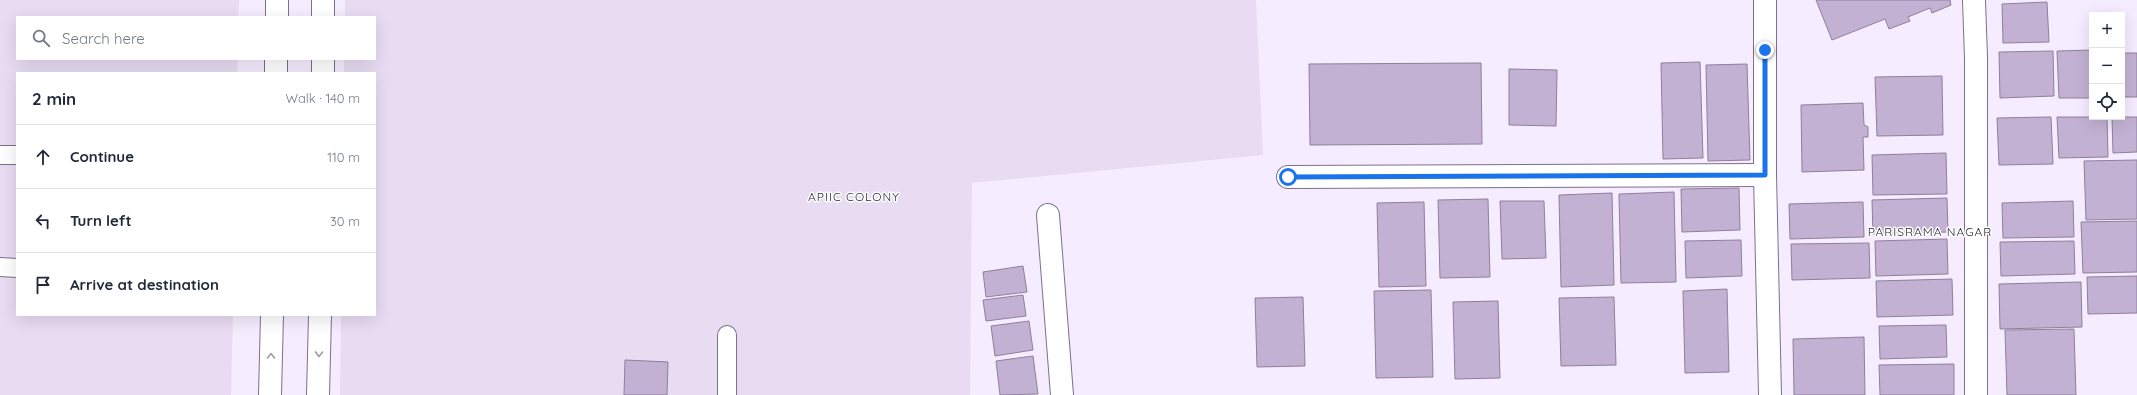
<!DOCTYPE html>
<html lang="en">
<head>
<meta charset="utf-8">
<style>
  body { margin:0; font-family:Quicksand,sans-serif; background:#f6f6f7; color:#1f2937 }
  .controls { position:absolute; right:12px; top:12px; display:grid; overflow:hidden; border-radius:0px; box-shadow:0 4px 16px #0002 }
  .controls button { width:36px; height:36px; display:grid; place-items:center; padding:0; border:0; border-bottom:1px solid #e0e1e3; background:#fff; color:#1f2937; font:20px sans-serif }
  .stop { position:absolute; width:12px; height:12px; margin:-9px; border:3px solid #1a73e8; border-radius:50%; background:#fff }
  .stop.end { background:#1a73e8; border-color:#fff; box-shadow:0 1px 4px #0008 }
  .list { margin:0; padding:0; list-style:none }
  h2 { display:flex; justify-content:space-between; align-items:center; height:52px; margin:0; padding:0 16px; font-size:17px }
  h2 small { font-size:13px; font-weight:400; color:#747a83 }
  .list li { display:grid; grid-template-columns:26px 1fr auto; gap:12px; align-items:center; box-sizing:border-box; height:64px; padding:0 16px; border-top:1px solid #e0e1e3 }
  .list b { display:block; font-size:15px; white-space:nowrap }
  .list em { font-size:13px; font-style:normal; color:#747a83 }
  .icon { flex:none; width:22px; height:22px; fill:none; stroke:currentColor; stroke-width:2; stroke-linecap:round; stroke-linejoin:round }
  .map { position:relative; flex:none; width:2137px; height:395px; overflow:hidden }
  .search { position:absolute; background:#fff; box-shadow:0 4px 16px #0002; left:16px; top:16px; width:360px; height:44px; display:flex; align-items:center; gap:10px; box-sizing:border-box; padding:0 14px; border-radius:0px; color:#747a83; font-size:15px }
  .panel { position:absolute; background:#fff; box-shadow:0 4px 16px #0002; left:16px; top:72px; width:360px; height:244px; border-radius:0px }
  .map>svg:first-child { display:block }
</style>
</head>
<body>
<div class="map">
<svg width="2137" height="395" viewBox="0 0 2137 395">
  <rect width="100%" height="100%" fill="#f6ecff"/>
  <g fill="#e8dcf2">
    <path d="M0,0H239L238,17H17V59H238L237,73H17V315H233L231,395H0Z"/>
    <path d="M345,0H1256L1263,155L972,183L970,395H340L341,315H375V73H344V59H375V17H345Z"/>
  </g>
  <g fill="#c3b1d3" stroke="#8e7f9b">
    <path d="M1816,0H1950L1951,5L1932,13L1930,8L1908,17L1910,21L1889,29L1885,19L1832,40Z"/>
    <path d="M2047,2L2049,42L2003,43L2002,4Z"/>
    <path d="M2092,50V98H2059L2057,51Z"/>
    <path d="M2053,51L2054,96L2000,98L1999,52Z"/>
    <rect x="2122" y="53" width="15" height="44"/>
    <path d="M1700,62L1703,158L1663,159L1661,63Z"/>
    <path d="M1481,63L1482,144L1310,145L1309,64Z"/>
    <path d="M1747,64L1750,160L1708,161L1706,65Z"/>
    <path d="M1509,69L1557,70L1556,126L1509,125Z"/>
    <path d="M1942,76L1943,135L1877,136L1875,77Z"/>
    <path d="M1863,103L1864,125L1868,127V137H1863L1864,170L1802,172L1801,105Z"/>
    <path d="M2051,117L2053,164L1999,165L1997,118Z"/>
    <path d="M2057,117H2107L2108,157L2059,158Z"/>
    <path d="M2112,117H2137V152L2113,153Z"/>
    <path d="M1946,153L1947,194L1873,195L1872,155Z"/>
    <path d="M2137,160V219L2086,220L2084,161Z"/>
    <path d="M1739,188L1740,230L1682,232L1681,189Z"/>
    <path d="M1674,192L1676,282L1621,283L1619,194Z"/>
    <path d="M1612,193L1614,285L1561,287L1559,195Z"/>
    <path d="M1947,198L1948,232L1873,234L1872,200Z"/>
    <path d="M1488,199L1490,277L1440,278L1438,200Z"/>
    <path d="M1500,201H1544L1546,258L1502,259Z"/>
    <path d="M2073,201L2074,237L2003,238L2002,203Z"/>
    <path d="M1424,202L1426,286L1379,287L1377,203Z"/>
    <path d="M1863,202L1864,237L1790,239L1789,204Z"/>
    <path d="M2137,221V272L2083,273L2081,222Z"/>
    <path d="M1947,239L1948,274L1876,276L1875,241Z"/>
    <path d="M1741,240L1742,276L1686,278L1685,241Z"/>
    <path d="M2074,241L2075,274L2001,276L2000,242Z"/>
    <path d="M1869,243L1870,278L1792,280L1791,244Z"/>
    <path d="M1023,266L1027,292L986,297L983,272Z"/>
    <path d="M2137,276V313L2088,314L2087,277Z"/>
    <path d="M1952,279L1953,315L1877,317L1876,281Z"/>
    <path d="M2081,282L2082,327L2000,329L1999,284Z"/>
    <path d="M1727,289L1729,372L1685,373L1683,291Z"/>
    <path d="M1431,290L1433,377L1376,378L1374,291Z"/>
    <path d="M1023,295L1026,316L986,321L983,300Z"/>
    <path d="M1303,297L1305,366L1257,367L1255,298Z"/>
    <path d="M1614,297L1616,365L1561,366L1559,298Z"/>
    <path d="M1498,301L1500,378L1455,379L1453,302Z"/>
    <path d="M1029,321L1033,350L995,356L991,326Z"/>
    <path d="M1946,325L1947,357L1880,359L1879,326Z"/>
    <path d="M2074,329L2076,395H2007L2005,330Z"/>
    <path d="M1864,337L1865,395H1794L1793,339Z"/>
    <path d="M1033,356L1038,394L1000,395L996,361Z"/>
    <path d="M625,360L668,362L667,395H624Z"/>
    <path d="M1954,364V395H1880L1879,365Z"/>
  </g>
  <g fill="none" stroke-linecap="round" stroke-linejoin="round">
    <g stroke="#7e6f8a" stroke-width="20">
      <g id="service">
        <path d="M0,155H17"/>
        <path d="M0,267L17,268"/>
        <path d="M727,395V335"/>
      </g>
    </g>
    <g stroke="#7e6f8a" stroke-width="24">
      <g id="minor">
        <path d="M1765,0V175L1770,395"/>
        <path d="M1974,0L1976,58V395"/>
        <path d="M1288,177L1765,175"/>
        <path d="M1048,215L1062,395"/>
      </g>
    </g>
    <g stroke="#7e6f8a" stroke-width="24">
      <g id="secondary">
        <path d="M277,17V0"/>
        <path d="M323,17V0"/>
        <path d="M276,73V59"/>
        <path d="M323,73V59"/>
        <path d="M270,395L272,315"/>
        <path d="M318,395L320,315"/>
      </g>
    </g>
    <use href="#service" stroke="#fff" stroke-width="18"/>
    <use href="#minor" stroke="#fff" stroke-width="22"/>
    <use href="#secondary" stroke="#fff" stroke-width="22"/>
  </g>
  <defs><path id="oneway-chevron" d="M-2-3.5L2.5 0L-2 3.5" fill="none" stroke-width="1.6" stroke-linecap="round" stroke-linejoin="round"/></defs>
  <g stroke="#a09da2">
    <use href="#oneway-chevron" transform="translate(319 354) rotate(91)"/>
    <use href="#oneway-chevron" transform="translate(271 356) rotate(-89)"/>
  </g>
  <g fill="none" stroke-linecap="round" stroke-linejoin="round">
    <path stroke="#1a73e8" stroke-width="5" d="M1288,177L1765,175V50"/>
  </g>
  <g text-anchor="middle" stroke-width="3" stroke-linejoin="round" paint-order="stroke">
    <g font-size="12" letter-spacing="1" fill="#2c2631" stroke="#fefefe">
      <text x="854" y="201">APIIC COLONY</text>
      <text x="1930" y="236">PARISRAMA NAGAR</text>
    </g>
  </g>
</svg>
<div class="controls">
<button>+</button>
<button>−</button>
<button><svg class="icon" aria-label="locate" viewBox="0 0 24 24"><circle cx="12" cy="12" r="6"/><path d="M12 2v4M12 18v4M2 12h4M18 12h4"/></svg></button>
</div>
<div class="stop" style="left:1288px;top:177px"></div>
<div class="stop end" style="left:1765px;top:50px"></div>
<div class="search"><svg class="icon" aria-label="search" viewBox="0 0 24 24"><circle cx="10" cy="10" r="6"/><path d="M15 15l6 6"/></svg>Search here</div>
<section class="panel">
<h2>2 min<small>Walk · 140 m</small></h2>
<ul class="list">
<li><svg class="icon" aria-label="ahead" viewBox="0 0 24 24"><path d="M12 20V5M6 11l6-6 6 6"/></svg><div><b>Continue</b></div><em>110 m</em></li>
<li><svg class="icon" aria-label="left" viewBox="0 0 24 24"><path d="M17 20v-9H6M10 6l-5 5 5 5"/></svg><div><b>Turn left</b></div><em>30 m</em></li>
<li><svg class="icon" aria-label="arrive" viewBox="0 0 24 24"><path d="M6 21V4h12l-3 4 3 4H6"/></svg><div><b>Arrive at destination</b></div></li>
</ul>
</section>
</div>
</body>
</html>
